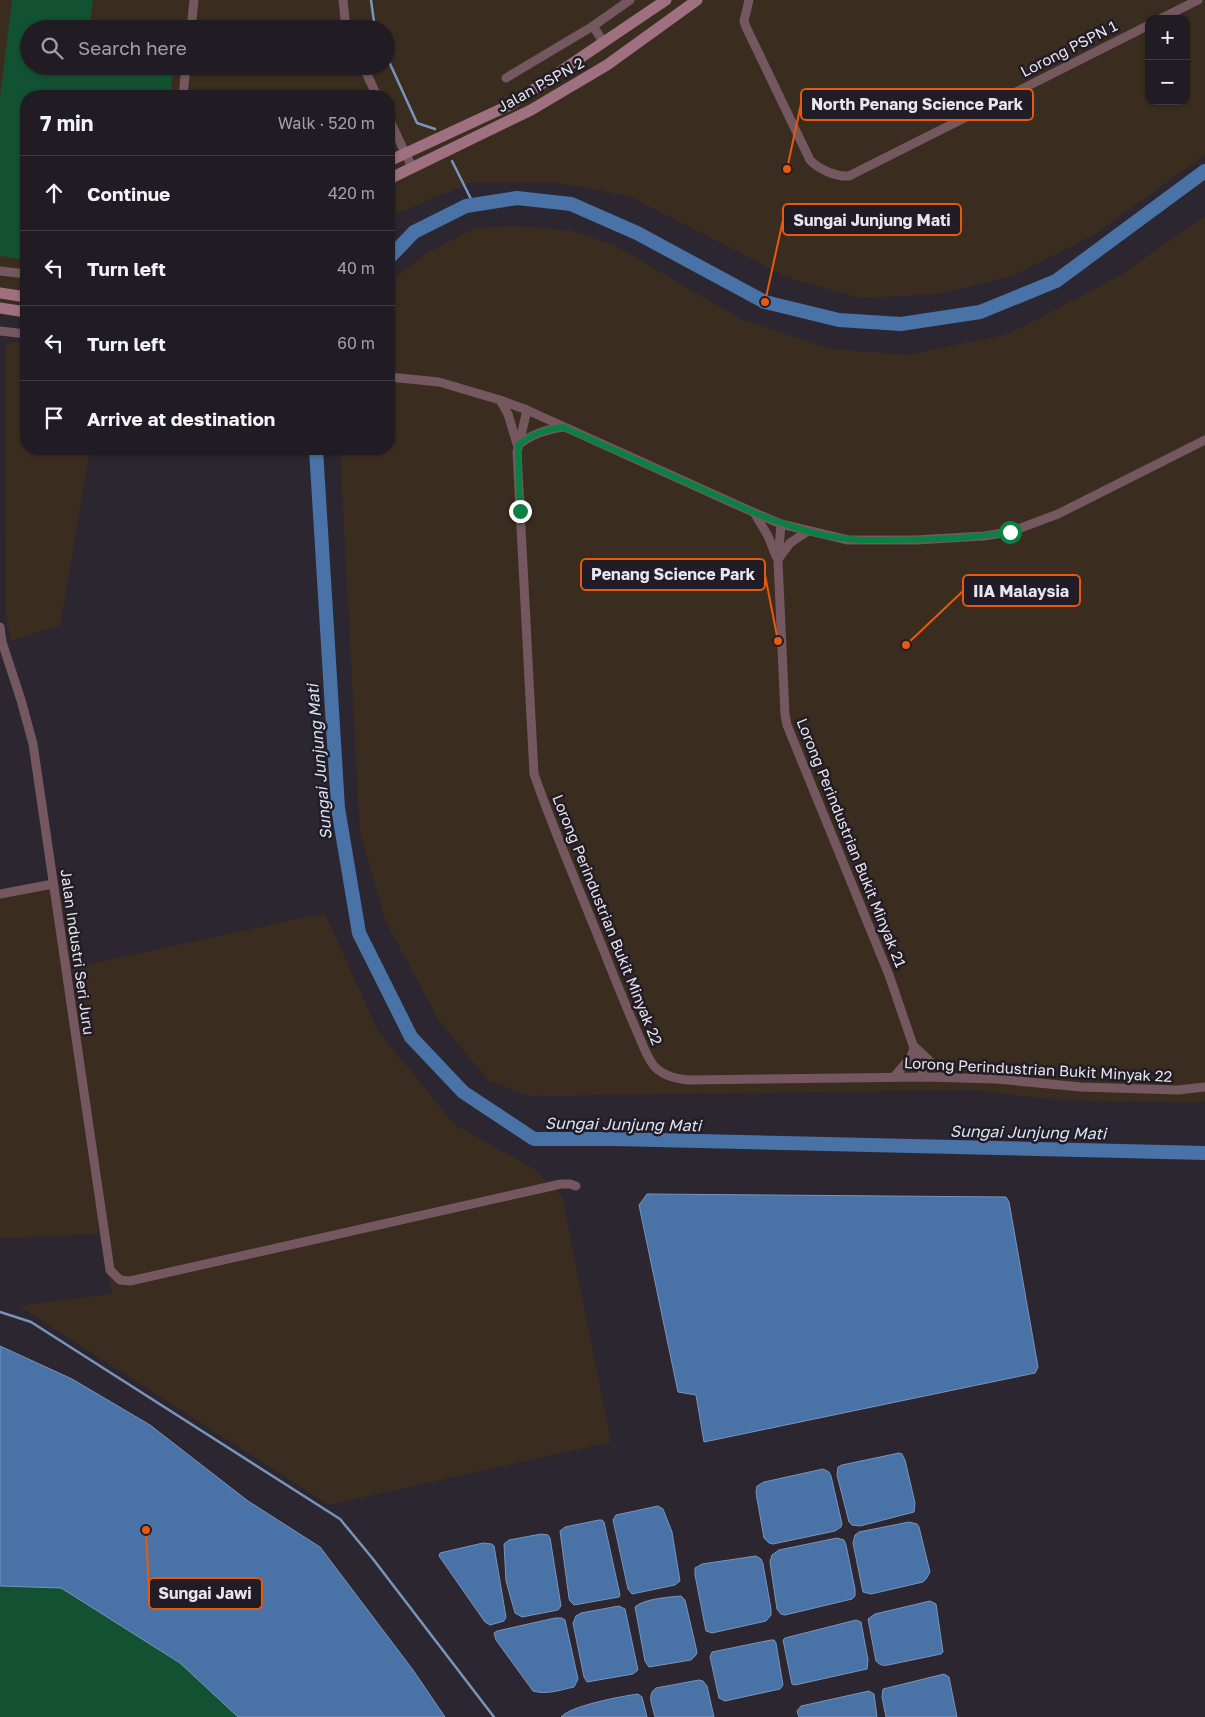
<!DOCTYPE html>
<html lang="en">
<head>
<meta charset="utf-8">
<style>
  body { margin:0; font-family:"Golos Text",sans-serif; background:#29252c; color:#f1f3f6 }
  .controls { position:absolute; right:15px; top:15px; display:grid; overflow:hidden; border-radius:10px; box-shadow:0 1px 4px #0004 }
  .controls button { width:45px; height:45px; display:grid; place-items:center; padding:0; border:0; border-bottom:1px solid #3e3a41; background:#211c24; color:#f1f3f6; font:25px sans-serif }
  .stop { position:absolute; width:15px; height:15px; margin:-11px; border:4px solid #0b8043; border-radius:50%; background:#fff }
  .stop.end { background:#0b8043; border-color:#fff; box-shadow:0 1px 5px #0008 }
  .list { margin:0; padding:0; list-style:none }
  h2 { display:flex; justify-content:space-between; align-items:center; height:65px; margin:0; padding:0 20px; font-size:21px }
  h2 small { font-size:16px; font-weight:400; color:#a2a1a6 }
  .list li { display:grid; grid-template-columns:32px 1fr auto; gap:15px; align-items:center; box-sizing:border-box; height:75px; padding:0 20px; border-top:1px solid #3e3a41 }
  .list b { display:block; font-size:19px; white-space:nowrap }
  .list em { font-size:16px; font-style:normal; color:#a2a1a6 }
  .icon { flex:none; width:28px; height:28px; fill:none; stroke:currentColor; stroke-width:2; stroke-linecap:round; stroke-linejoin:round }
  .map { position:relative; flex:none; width:1205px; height:1717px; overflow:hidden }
  .search { position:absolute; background:#211c24; box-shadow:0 1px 4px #0004; left:20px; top:20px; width:375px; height:55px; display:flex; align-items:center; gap:12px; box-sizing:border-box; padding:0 18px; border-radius:28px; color:#a2a1a6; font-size:19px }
  .panel { position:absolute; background:#211c24; box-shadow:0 1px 4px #0004; left:20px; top:90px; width:375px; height:365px; border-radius:20px }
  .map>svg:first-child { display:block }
</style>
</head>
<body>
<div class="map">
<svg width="1205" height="1717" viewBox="0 0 1205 1717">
  <rect width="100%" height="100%" fill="#2c2630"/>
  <g fill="#3a2d1f" fill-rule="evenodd">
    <path d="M0,0H1205V155L1095,234L1013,276L939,294L860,298L789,278L629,196L559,183H470L396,214L389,221V96H26V319L0,315ZM1149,19H1186V101H1149ZM29,29H386V66H29Z"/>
    <path d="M1205,216V1101L1198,1103L1059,1100L974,1090L528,1096L489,1081L439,1021L386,922L360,833L340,449H389L390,281L427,253L475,228L519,226L573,231L616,246L741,319L831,349L906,355L1009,334L1119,276Z"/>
    <path d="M13,342L26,344V449H90L60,625L11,641L6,615L5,346Z"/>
    <path d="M58,882L76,967L325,913L378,1031L455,1125L533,1168L562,1196L611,1442L329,1505L19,1306L112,1294L99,1234L0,1238V891Z"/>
  </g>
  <g fill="#125132">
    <path d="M12,0H93L89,29H29V66H174L170,96H26V260L0,256V97Z"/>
    <path d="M0,1586L60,1588L180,1663L238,1717H0Z"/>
  </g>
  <g fill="#4972a6" stroke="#7994bb">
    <path d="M647,1194L1006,1197L1009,1202L1038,1367L1035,1373L704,1442L696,1395L678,1392L639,1205Z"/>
    <path d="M0,1346L72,1379L150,1425L248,1501L320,1547L413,1670L445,1717H238L180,1663L61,1588L0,1586Z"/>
    <path d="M899,1453L902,1454L905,1460L915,1503L914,1512L860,1526L852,1525L849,1522L837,1475L838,1467L842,1465Z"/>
    <path d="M823,1469L829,1472L831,1476L842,1524L841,1527L835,1531L773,1544L769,1543L764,1538L756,1493L757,1486L764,1482Z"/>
    <path d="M658,1506L663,1509L672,1532L680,1581L675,1585L632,1594L628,1589L613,1520L616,1515Z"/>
    <path d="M599,1520H602L604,1522L620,1595L619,1597L574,1605L570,1601L569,1598L560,1531L565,1527Z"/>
    <path d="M909,1522L917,1524L919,1527L930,1572L926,1579L923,1582L871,1594L863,1592L853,1543L855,1535L859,1532Z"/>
    <path d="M541,1534L548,1535L550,1538L561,1606L558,1610L522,1617L515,1613L506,1581L504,1544L509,1540Z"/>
    <path d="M837,1538L844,1540L846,1545L855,1589V1596L852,1599L785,1615L781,1614L777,1609L770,1562L772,1555L779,1550Z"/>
    <path d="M483,1543L492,1544L494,1546L506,1617L504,1621L490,1625L485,1622L439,1556L440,1553L444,1552Z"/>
    <path d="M756,1556L761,1559L763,1564L771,1609V1615L766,1621L712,1633L706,1631L695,1575V1568L702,1564Z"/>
    <path d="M681,1596L685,1600L697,1652L696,1655L691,1660L649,1667L645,1661L635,1607C643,1599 669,1597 681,1596Z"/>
    <path d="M930,1601L936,1604L943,1652L941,1654L888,1665C882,1666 880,1665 876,1661L868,1619L875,1614Z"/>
    <path d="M619,1606L625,1609L638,1670L633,1674L587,1682L584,1677L573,1623L576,1616L581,1613Z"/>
    <path d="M555,1618H562L565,1620L578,1679L574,1687C560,1690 547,1695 533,1691L496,1640L494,1633L497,1631Z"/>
    <path d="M856,1620L861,1622L868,1660L867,1669L795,1685L792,1684L783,1640L785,1638Z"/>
    <path d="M771,1640H774L776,1643L783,1685L780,1689L725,1701L719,1698L710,1657L712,1652Z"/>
    <path d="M944,1674L949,1677L957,1717H886L882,1697L883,1689Z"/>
    <path d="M699,1680L703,1681L707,1686L714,1717H655C653,1707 646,1695 656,1688Z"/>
    <path d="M869,1691L874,1694L877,1717H799L797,1711L801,1706Z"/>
    <path d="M638,1694L642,1697L647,1717H561C570,1706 622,1696 638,1694Z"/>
  </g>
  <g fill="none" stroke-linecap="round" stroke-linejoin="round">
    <g stroke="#7994bb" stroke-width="2.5">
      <path d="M371,0L375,29"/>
      <path d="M386,55L417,123L435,129"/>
      <path d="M452,161L474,205"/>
      <path d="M0,1312L31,1322L340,1519L373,1559L494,1717"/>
    </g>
    <g stroke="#4972a6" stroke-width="14">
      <path d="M389,258L414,232L466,206L517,198L571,204L637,233L765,302L839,320L901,324L980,312L1056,281L1205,171"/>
      <path d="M316,449L338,808L359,933L411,1037L463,1092L534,1139H613L1205,1153"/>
    </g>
    <g stroke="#755760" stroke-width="9">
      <path d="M343,0L346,29"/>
      <path d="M749,0L744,21L746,27L810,160C818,169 836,177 849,176L1149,25"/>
      <path d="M1160,19L1198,0"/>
      <path d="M593,26L604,43"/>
      <path d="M191,29L194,0"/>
      <path d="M363,66L377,96"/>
      <path d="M506,78L593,26L630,0"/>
      <path d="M183,96L186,66"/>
      <path d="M389,119L412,167"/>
      <path d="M0,271L26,274"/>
      <path d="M0,331L26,334"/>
      <path d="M389,377L439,382L500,400L527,410L755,513L781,524L848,540H916L984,536L1010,532L1058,514L1205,440"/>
      <path d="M500,400L508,414L517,444"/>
      <path d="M527,410L517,452L534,774C557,840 586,904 611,969C620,991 629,1014 639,1036C643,1046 647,1057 654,1066C663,1076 676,1079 689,1080L924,1077L996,1079L1081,1087L1178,1090L1205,1087"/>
      <path d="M518,445C532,434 545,430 563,427"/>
      <path d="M755,514L768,536L776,556"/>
      <path d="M781,524L778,561L785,715L787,725L889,975L924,1077"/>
      <path d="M779,558L790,543L808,531"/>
      <path d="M0,627L2,642L21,700L33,744L110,1270L120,1280L130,1281L561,1184H570L576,1186"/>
      <path d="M0,894L53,884"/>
      <path d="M917,1049L937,1068L950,1077"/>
      <path d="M894,1077L910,1058L915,1047"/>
    </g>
    <g stroke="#9f707f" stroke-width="11">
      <path d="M389,161L512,104L666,0"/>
      <path d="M389,179L531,110L607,65L697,0"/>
      <path d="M0,293L26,297"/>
      <path d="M0,308L26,312"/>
    </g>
  </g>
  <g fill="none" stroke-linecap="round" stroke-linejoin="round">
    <path stroke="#0b8043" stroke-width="6" d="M520,511L518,445C532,434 545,430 563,427L755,513C789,527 825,539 862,540C912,540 961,540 1010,532"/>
  </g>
  <g text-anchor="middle" stroke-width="5" stroke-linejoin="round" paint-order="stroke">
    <g font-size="15" fill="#e9e5ec" stroke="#221c26">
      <text transform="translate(1069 49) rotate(-27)" y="5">Lorong PSPN 1</text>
      <text transform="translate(541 85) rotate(-29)" y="5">Jalan PSPN 2</text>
      <text transform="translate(851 843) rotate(68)" y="5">Lorong Perindustrian Bukit Minyak 21</text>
      <text transform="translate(607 920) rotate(68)" y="5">Lorong Perindustrian Bukit Minyak 22</text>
      <text transform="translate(77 952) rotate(82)" y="5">Jalan Industri Seri Juru</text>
      <text transform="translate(1038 1070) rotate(3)" y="5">Lorong Perindustrian Bukit Minyak 22</text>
    </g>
    <g font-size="16" font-style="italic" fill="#d8e4f3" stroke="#221c26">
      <text transform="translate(319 762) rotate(-95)" y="6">Sungai Junjung Mati</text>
      <text transform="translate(623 1124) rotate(1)" y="6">Sungai Junjung Mati</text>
      <text transform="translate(1028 1132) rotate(1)" y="6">Sungai Junjung Mati</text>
    </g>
  </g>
  <path fill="none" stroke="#e8590c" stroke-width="2" d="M787 169L801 104M765 302L783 220M778 641L765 575M906 645L963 591M146 1530L149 1593"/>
  <g fill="#e8590c" stroke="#221c26" stroke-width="2">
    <circle cx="787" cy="169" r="5"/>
    <circle cx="765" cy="302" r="5"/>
    <circle cx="778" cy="641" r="5"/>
    <circle cx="906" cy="645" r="5"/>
    <circle cx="146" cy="1530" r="5"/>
  </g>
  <g fill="#221c26" stroke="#e8590c" stroke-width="2">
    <rect x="801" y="89" width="232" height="31" rx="5"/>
    <rect x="783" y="204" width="178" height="31" rx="5"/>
    <rect x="581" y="559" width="184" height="31" rx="5"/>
    <rect x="963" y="575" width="117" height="31" rx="5"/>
    <rect x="149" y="1578" width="113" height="31" rx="5"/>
  </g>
  <g font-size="16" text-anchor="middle" font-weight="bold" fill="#e9e5ec">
    <text x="917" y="110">North Penang Science Park</text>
    <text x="872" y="226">Sungai Junjung Mati</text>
    <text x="673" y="580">Penang Science Park</text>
    <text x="1021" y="597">IIA Malaysia</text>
    <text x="205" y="1599">Sungai Jawi</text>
  </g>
</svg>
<div class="controls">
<button>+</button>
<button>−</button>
</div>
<div class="stop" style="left:1010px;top:532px"></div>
<div class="stop end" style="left:520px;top:511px"></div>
<div class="search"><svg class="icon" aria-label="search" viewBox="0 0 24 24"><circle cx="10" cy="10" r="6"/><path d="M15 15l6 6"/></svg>Search here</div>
<section class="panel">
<h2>7 min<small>Walk · 520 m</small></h2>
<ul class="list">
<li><svg class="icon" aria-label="ahead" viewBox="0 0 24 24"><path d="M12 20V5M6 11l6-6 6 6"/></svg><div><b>Continue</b></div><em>420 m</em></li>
<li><svg class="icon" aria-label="left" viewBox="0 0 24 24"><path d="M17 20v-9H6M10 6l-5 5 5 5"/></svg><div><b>Turn left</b></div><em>40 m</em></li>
<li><svg class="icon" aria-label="left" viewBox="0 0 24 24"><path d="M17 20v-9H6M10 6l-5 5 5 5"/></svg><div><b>Turn left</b></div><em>60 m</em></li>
<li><svg class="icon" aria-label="arrive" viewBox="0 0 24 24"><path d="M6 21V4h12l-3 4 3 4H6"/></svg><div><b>Arrive at destination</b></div></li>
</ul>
</section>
</div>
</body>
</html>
